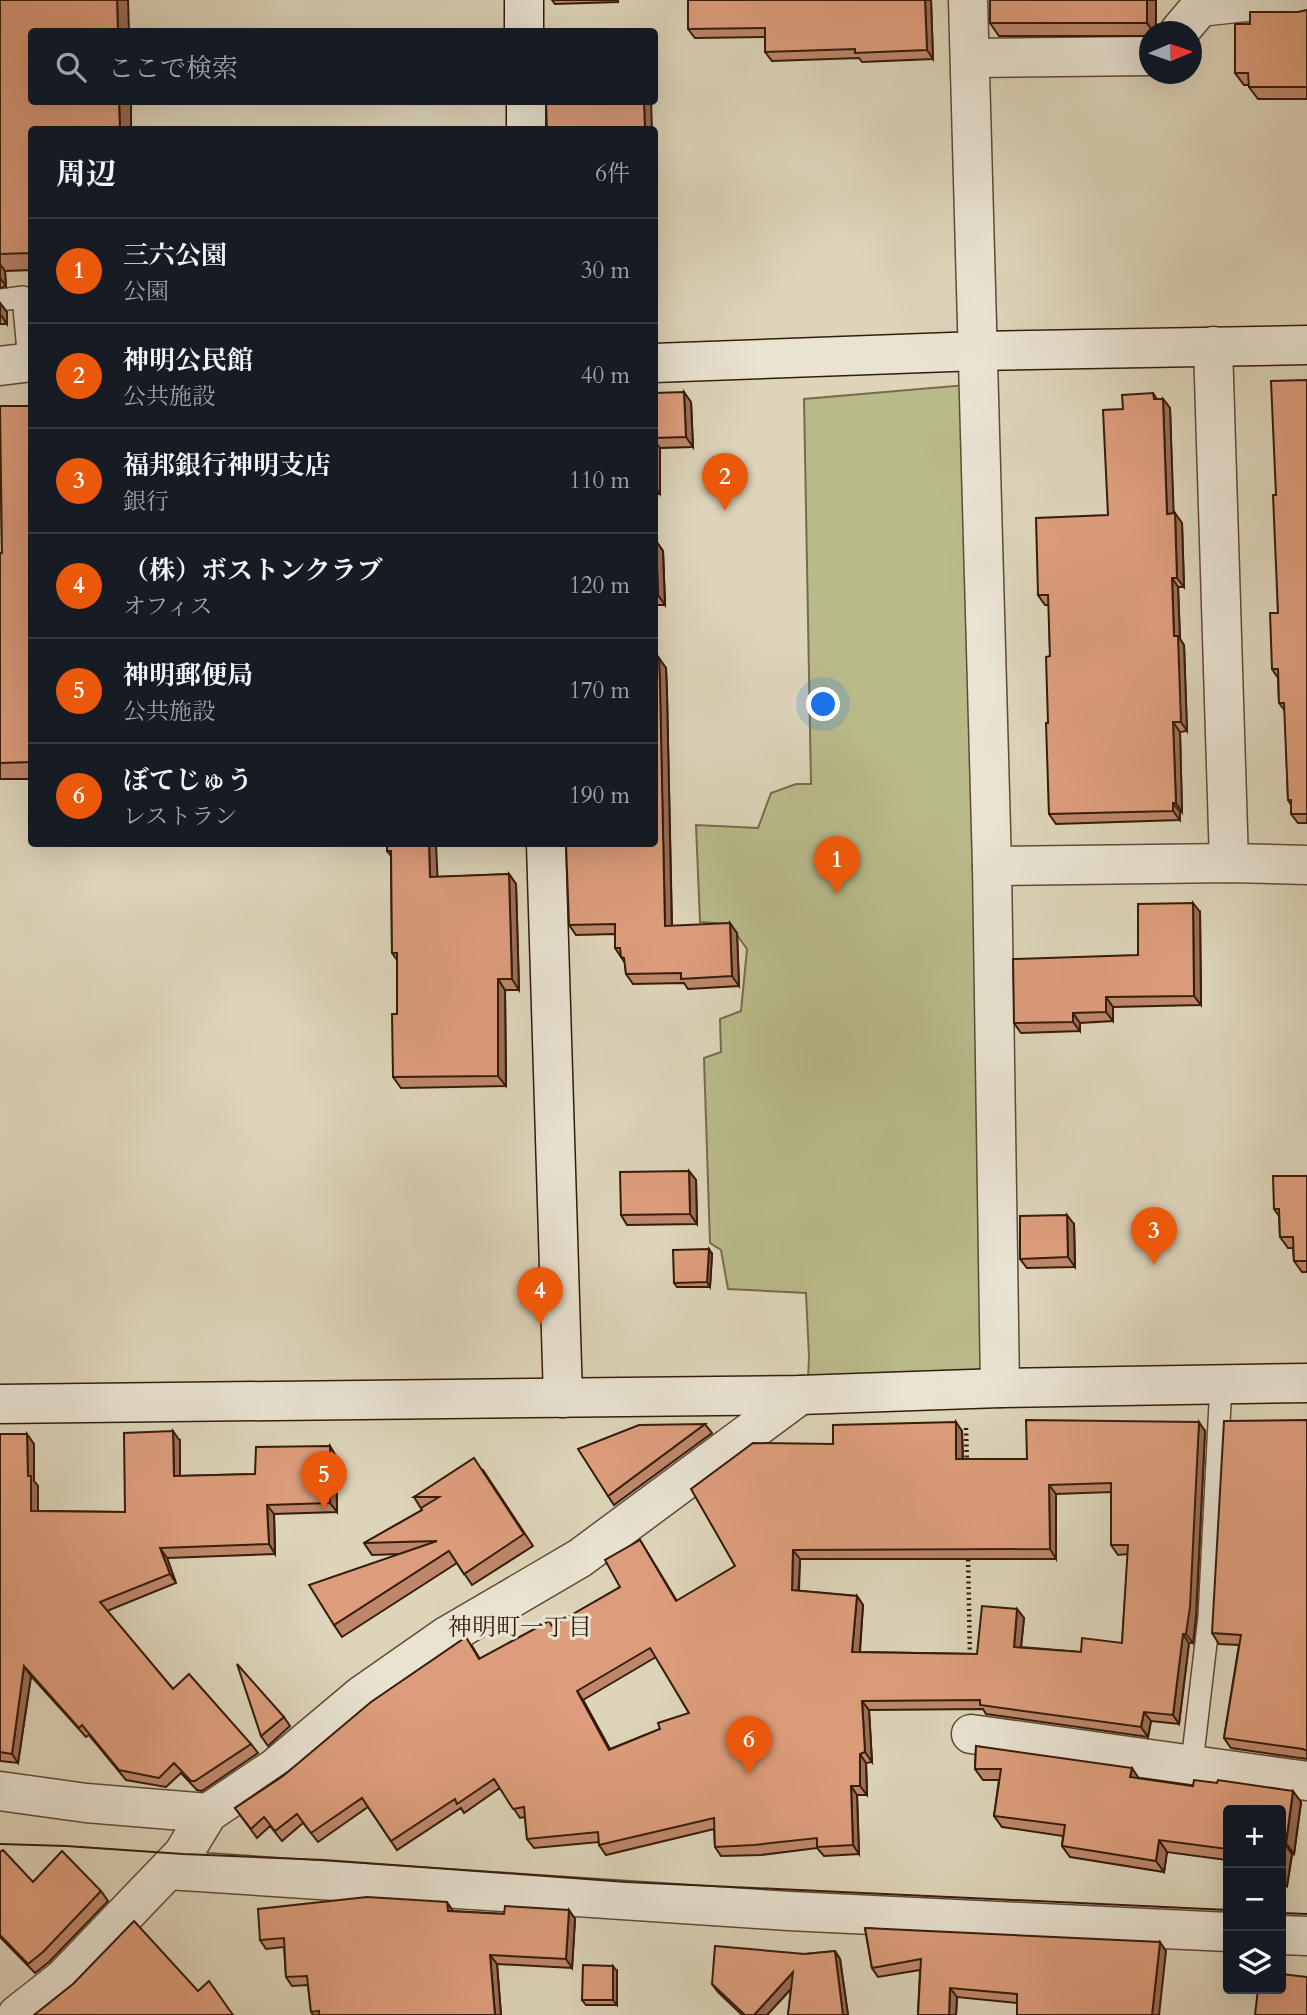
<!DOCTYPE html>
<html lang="ja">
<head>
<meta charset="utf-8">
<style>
  body { margin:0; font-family:Cardo,"Noto Serif JP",serif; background:#242831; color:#f1f3f6 }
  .controls { position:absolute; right:21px; bottom:21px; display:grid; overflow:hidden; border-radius:7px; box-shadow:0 7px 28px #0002 }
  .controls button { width:63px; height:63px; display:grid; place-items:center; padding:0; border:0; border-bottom:2px solid #363941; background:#171b24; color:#f1f3f6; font:35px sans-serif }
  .compass { position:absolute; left:1139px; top:21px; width:63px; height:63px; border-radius:50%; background:#171b24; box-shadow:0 7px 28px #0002; rotate:88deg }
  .you { position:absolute; left:824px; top:705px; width:24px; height:24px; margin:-18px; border:5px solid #fff; border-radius:50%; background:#1a73e8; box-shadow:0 0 0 10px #1a73e833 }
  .badge { display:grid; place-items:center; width:46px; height:46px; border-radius:50%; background:#ea580c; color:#fff; font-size:23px; font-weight:700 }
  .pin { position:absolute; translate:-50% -58px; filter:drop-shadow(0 2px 4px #0008) }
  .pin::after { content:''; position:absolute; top:37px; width:24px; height:21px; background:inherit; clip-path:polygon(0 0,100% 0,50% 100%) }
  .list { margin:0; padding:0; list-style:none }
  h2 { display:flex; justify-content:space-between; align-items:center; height:91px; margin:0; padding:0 28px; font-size:30px }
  h2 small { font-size:23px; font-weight:400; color:#9ea1a6 }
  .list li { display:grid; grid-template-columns:46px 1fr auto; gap:21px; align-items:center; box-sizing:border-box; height:105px; padding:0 28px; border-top:2px solid #363941 }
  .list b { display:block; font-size:26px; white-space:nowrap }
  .list p { margin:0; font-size:23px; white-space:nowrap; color:#9ea1a6 }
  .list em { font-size:23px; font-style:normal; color:#9ea1a6 }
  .icon { flex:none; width:38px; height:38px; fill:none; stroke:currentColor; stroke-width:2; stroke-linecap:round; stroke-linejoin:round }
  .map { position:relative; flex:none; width:1307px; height:2015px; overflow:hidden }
  .search { position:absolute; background:#171b24; box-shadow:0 7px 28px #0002; left:28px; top:28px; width:630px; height:77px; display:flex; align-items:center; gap:18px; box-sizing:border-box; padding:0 24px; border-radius:7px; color:#9ea1a6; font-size:26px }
  .panel { position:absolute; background:#171b24; box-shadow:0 7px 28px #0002; left:28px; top:126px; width:630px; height:721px; border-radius:7px }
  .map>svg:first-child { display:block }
</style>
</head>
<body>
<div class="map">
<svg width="1307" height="2015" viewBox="0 0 1307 2015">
  <rect width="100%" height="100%" fill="#ddd4b9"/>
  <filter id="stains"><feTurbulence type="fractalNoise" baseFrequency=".00286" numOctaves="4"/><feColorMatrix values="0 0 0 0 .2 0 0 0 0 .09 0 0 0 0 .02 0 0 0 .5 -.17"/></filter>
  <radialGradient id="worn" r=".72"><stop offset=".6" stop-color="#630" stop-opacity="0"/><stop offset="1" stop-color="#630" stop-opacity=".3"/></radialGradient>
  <path fill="#b9ba8a" stroke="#786b4a" stroke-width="2" d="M966,385L982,1377L808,1380L809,1357L806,1293L728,1289L721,1250L710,1243L704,1058L721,1052L720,1019L741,1011L747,949L729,924L700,922L696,825L758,828L771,793L796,784H811L804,399Z"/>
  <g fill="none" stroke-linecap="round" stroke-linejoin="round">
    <g stroke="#604a36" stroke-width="24">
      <g id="lane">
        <path d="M0,300L23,297L29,362"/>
        <path d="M1192,1763L1209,1617L1221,1384"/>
      </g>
    </g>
    <g stroke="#604a36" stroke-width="41">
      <g id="street">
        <path d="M968,0L992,866L1000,1388"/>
        <path d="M1245,0V2L1307,3"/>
        <path d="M1179,32L1200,7L1245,2"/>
        <path d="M970,58L1150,56"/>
        <path d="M1213,346L1229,863"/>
        <path d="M0,366L32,362"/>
        <path d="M992,866L1229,863L1307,865"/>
        <path d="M971,1734L1307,1781"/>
        <path d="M0,1791L86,1803L208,1813"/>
        <path d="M168,1870L789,1911L1228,1932"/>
        <path d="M1281,1935L1307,1936"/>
        <path d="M17,2015L64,1978L183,1854L208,1813L275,1768L362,1695L445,1637L580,1558L800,1395"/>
      </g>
    </g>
    <g stroke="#361c0a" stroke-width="41">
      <g id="secondary">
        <path d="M524,0V32"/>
        <path d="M526,102V130"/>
        <path d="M654,363L978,351L1307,345"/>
        <path d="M546,844L563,1398"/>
        <path d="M0,1404L800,1395L1000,1388L1307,1383"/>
      </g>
    </g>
    <g stroke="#361c0a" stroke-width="4.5" stroke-dasharray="2 3.5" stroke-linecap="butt">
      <path d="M966,1428L967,1465"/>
      <path d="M968,1554L970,1658"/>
    </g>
    <use href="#lane" stroke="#e9e3d2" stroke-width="21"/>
    <use href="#street" stroke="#e9e3d2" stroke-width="38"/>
    <use href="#secondary" stroke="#e9e3d2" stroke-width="38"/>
    <g stroke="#361c0a" stroke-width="2">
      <path d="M0,1844L66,1846L183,1854L324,1860L627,1882L1228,1910"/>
      <path d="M1281,1913L1307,1914"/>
    </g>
  </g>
  <g fill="#be876b" stroke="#361c0a" stroke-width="2" fill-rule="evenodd">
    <path d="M0,0L32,102H131V130H32V270L5,271L6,286L0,288Z"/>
    <path d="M552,0H618V2L555,4Z"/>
    <path d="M688,0H931L933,59L862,62L859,58L772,61L765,52V37L695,38L688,29Z"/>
    <path d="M1156,0V32H1150V36H999L990,23Z"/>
    <path d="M1307,10V99H1258L1249,87V85H1244L1235,73L1250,24Z"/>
    <path d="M0,303L7,312V324H0Z"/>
    <path d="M1307,380V823H1298L1291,814V805L1288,800L1285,711L1279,703L1278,678L1272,669L1278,613L1276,495Z"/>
    <path d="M654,393L691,402L693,447L660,448V494H654Z"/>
    <path d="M1153,393L1157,399H1163L1170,408L1173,513L1182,523L1184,587H1178L1180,639L1184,645L1187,731L1180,732L1182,812H1180V820L1056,824L1049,814L1048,723L1050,656L1049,605H1045L1038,595L1108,515L1123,409Z"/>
    <path d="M32,406V779H0V553H2L0,436Z"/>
    <path d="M654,541H656L663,551L665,605H655L657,658L666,668L667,694L672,926L737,933L739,986L688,989L684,983L633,984L626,974L625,963L615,948V934L576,935L569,925L654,844Z"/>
    <path d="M387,844L437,877L509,874L516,884L519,990H505L506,1086L401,1088L393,1077L397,1014V960L392,953L391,856L387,851Z"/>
    <path d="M1200,912L1201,1005L1113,1007V1021L1080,1023V1031L1021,1033L1014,1023L1138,955Z"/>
    <path d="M689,1171L696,1180L697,1224L627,1225L621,1215Z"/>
    <path d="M1307,1176V1272H1302L1294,1261L1293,1248H1288L1280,1237L1279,1216L1274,1209Z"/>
    <path d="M1074,1224L1075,1267L1027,1268L1020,1259Z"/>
    <path d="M712,1254L710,1287H677L674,1283Z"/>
    <path d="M1307,1420V1759L1231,1748L1224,1738L1239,1645L1219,1644L1212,1633Z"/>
    <path d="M705,1424L712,1433L614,1505L608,1496Z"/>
    <path d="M962,1431L963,1459H1027L1205,1431L1196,1616L1193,1643H1189L1179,1724L1151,1721L1148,1737L986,1714L983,1709L869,1710L872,1762L866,1763L867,1795H857L859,1854L824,1856L817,1848L761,1855L721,1856L715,1847L714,1829L606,1855L599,1845V1842L534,1848L527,1839L525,1817L520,1818L500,1788L464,1813L461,1808L397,1850L368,1807L318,1842L303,1823L282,1841L270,1826L257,1838L235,1808L472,1646L480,1659L553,1626L620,1587L640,1540L677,1601L735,1566L833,1444ZM1111,1492V1545L1118,1555L1128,1554L1122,1643L1081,1652L1021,1647L1024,1618L1017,1609L977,1654L860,1652L863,1605L857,1596L799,1591L800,1559H1056V1494ZM656,1657L689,1713L660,1729L610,1749L583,1700Z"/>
    <path d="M0,1434L34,1444V1481L38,1486V1511L125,1512L180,1441V1476L255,1474L336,1456L337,1512L274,1514L275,1554L167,1558L176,1583L107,1611L173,1689L251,1744L258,1753L202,1791L197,1790L181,1773L166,1787L126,1780L89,1735L86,1737L31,1676L18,1763L0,1761Z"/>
    <path d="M483,1470L533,1546L472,1585L457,1563L342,1637L334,1625L398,1554L372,1555L364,1543L422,1510L414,1497Z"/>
    <path d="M284,1717L290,1726L268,1746L261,1736Z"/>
    <path d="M976,1746L1139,1778L1301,1802L1294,1854H1292L1287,1886H1281V1810H1228V1872L1225,1868L1227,1860L1167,1852L1164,1872L1070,1857L1062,1846L1063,1836L1002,1827L994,1816L999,1780H983L975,1769Z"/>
    <path d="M0,1852L33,1882L101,1891L108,1901L49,1962L35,1973L0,1937Z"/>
    <path d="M569,1910L575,1919L572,1968L497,1964L501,2015H313L311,2012L308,1985L292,1986L286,1977L284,1947L266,1949L260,1940L453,1911L504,1914Z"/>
    <path d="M865,1928L1166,1951L1017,2003L957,1997L956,2015H918L920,1970L878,1977L872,1968Z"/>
    <path d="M835,1951L840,1959L848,2015H788L791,1989L767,2015H742L718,1992L712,1984L805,1954Z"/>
    <path d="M617,1971V2005H586L582,2000Z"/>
  </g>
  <g fill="#9b6e57" stroke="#361c0a" stroke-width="2">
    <path d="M117,0H128L129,32H118Z"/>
    <path d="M925,0H931L933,59L927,50Z"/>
    <path d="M1147,0H1156V32H1153L1147,23Z"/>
    <path d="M119,102H131V130H120Z"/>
    <path d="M644,102H651L652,130H645Z"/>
    <path d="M654,229L657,327L654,322Z"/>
    <path d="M0,264L5,271L6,286L0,278Z"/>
    <path d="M0,303L7,312V324L0,314Z"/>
    <path d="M684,392L691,402L693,447L686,437Z"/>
    <path d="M1163,399L1170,408L1174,523L1167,514Z"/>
    <path d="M654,440L660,448V494L654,486Z"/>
    <path d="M1175,513L1182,523L1184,587L1177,578Z"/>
    <path d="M656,541L663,551L665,605L658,595Z"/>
    <path d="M1172,578L1178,587L1180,639L1184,645L1187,731L1181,722L1174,636Z"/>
    <path d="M654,604L655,605L657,668L654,664Z"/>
    <path d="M659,658L666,668L667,694L672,936L665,926Z"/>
    <path d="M1173,722L1180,732L1182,812L1176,803Z"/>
    <path d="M1173,803L1180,812V820L1173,811Z"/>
    <path d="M429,844H436L438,888L430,877Z"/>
    <path d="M509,874L516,884L519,990L512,979Z"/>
    <path d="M1193,903L1200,912L1201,1005L1194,996Z"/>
    <path d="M730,923L737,933L739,986L732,976Z"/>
    <path d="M498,979L505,990L506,1086L498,1076Z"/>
    <path d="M1106,997L1113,1007V1021L1106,1012Z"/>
    <path d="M1073,1013L1080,1023V1031L1073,1022Z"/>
    <path d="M689,1171L696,1180L697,1224L690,1214Z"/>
    <path d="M1067,1215L1074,1224L1075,1267L1068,1257Z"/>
    <path d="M709,1249L712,1254L710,1287L707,1282Z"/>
    <path d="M956,1422L962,1431L963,1468L956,1459Z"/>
    <path d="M1199,1422L1205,1431L1196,1616L1193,1643L1186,1634Z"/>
    <path d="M173,1431L180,1441V1486L174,1476Z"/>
    <path d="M27,1434L34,1444V1481L38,1486V1520L31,1511L28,1476Z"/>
    <path d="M330,1446L336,1456L337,1512L330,1503Z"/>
    <path d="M1049,1485L1056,1494V1559L1050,1549Z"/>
    <path d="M267,1505L274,1514L275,1554L269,1544Z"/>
    <path d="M160,1548L167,1558L176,1583L170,1574Z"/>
    <path d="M793,1550L800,1559L798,1599L792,1590Z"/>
    <path d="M857,1596L863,1605L859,1661L852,1652Z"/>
    <path d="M1017,1609L1024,1618L1020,1656L1014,1647Z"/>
    <path d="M1183,1634L1189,1643L1179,1724L1173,1715Z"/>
    <path d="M24,1666L31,1676L18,1763L12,1754Z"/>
    <path d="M577,1691L583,1700L615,1759L609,1750Z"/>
    <path d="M862,1701L869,1710L872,1762L865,1752Z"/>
    <path d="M1144,1712L1151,1721L1148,1737L1141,1727Z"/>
    <path d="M860,1754L866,1763L867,1795L860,1786Z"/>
    <path d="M1132,1768L1140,1780L1130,1777Z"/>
    <path d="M851,1786L857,1795L859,1854L853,1845Z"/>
    <path d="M1293,1791L1301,1802L1294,1854L1286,1843Z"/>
    <path d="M1159,1840L1167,1852L1164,1872L1156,1861Z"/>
    <path d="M1284,1843L1292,1854L1287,1886L1281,1878V1861Z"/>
    <path d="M447,1902L453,1911H448Z"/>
    <path d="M569,1910L575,1919L572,1968L566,1959Z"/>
    <path d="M1160,1942L1166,1951L1159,2015H1152Z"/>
    <path d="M835,1951L840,1959L848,2015H843Z"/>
    <path d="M490,1955L497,1964L501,2015H495Z"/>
    <path d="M613,1966L617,1971V2005L613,2000Z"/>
    <path d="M793,1972L799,1980L767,2015H754Z"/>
    <path d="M950,1988L957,1997L956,2015H949Z"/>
  </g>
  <g fill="#dd9d7c" stroke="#361c0a" stroke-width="2" fill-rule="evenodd">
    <path d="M0,0H117L118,32H32V102H119L120,130H32V253L0,254Z"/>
    <path d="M688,0H925L927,50L855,53V49L765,52V28L688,29Z"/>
    <rect x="990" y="0" width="157" height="23"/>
    <path d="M1307,10V87H1249L1248,73H1235V24H1250V12H1298Z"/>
    <path d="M546,102H644L645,130H547Z"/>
    <path d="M1307,380V814H1291V800H1288L1284,703H1279L1278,669H1272L1270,613H1278L1273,495H1276L1271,381Z"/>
    <path d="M684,392L686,437L654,438V393Z"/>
    <path d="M1153,393L1154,399H1163L1167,514L1175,513L1177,578H1172L1174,636H1178L1181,722H1173L1176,803H1173V811L1049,814L1046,723H1048L1046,657L1050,656L1048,595H1038L1036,518L1108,515L1103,410L1123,409L1122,395Z"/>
    <path d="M0,406H32V762L0,763V553H2Z"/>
    <path d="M654,541H656L658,595H654Z"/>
    <path d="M654,658H659L660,684L665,926L730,923L732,976L681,979V973L626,974L624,958L621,957L620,948H615V924L569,925L566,844H654Z"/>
    <path d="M387,844H429L430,877L509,874L512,979H498V1076L393,1077L392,1014H397V953H392L391,851H387Z"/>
    <path d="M1193,903L1194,996L1106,997V1012L1073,1013V1022L1014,1023L1013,959L1138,955V904Z"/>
    <path d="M689,1171L690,1214L621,1215L620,1172Z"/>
    <path d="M1273,1176H1307V1261H1294L1293,1237H1280L1279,1209H1274Z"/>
    <path d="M1067,1215L1068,1257L1020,1259V1216Z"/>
    <path d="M709,1249L707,1282L674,1283L673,1250Z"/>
    <path d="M1026,1420L1199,1422L1190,1607L1186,1634H1183L1173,1715L1144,1712L1141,1727L980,1705V1700L862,1701L865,1752L860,1754V1786H851L853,1845L817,1847V1838L754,1845L715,1847L714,1818L599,1845L598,1832L527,1839L524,1807L513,1809L494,1779L457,1804L455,1799L391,1841L362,1798L311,1833L297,1814L275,1831L264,1817L251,1829L235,1808L283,1776L371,1702L466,1637L479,1659L549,1621L552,1626L620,1587L605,1560L640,1540L676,1601L735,1566L691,1489L753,1443L833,1444V1425L956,1422V1459H1027ZM1111,1483V1545H1128L1122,1643L1082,1638L1081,1652L1014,1647L1017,1609L982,1606L977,1654L852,1652L857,1596L792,1590L793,1550L1050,1549L1049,1485ZM650,1648L689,1713L658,1723L660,1729L609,1750L577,1691Z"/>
    <path d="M1307,1420V1751L1303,1749L1224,1738L1241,1635L1212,1633L1224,1421Z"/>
    <path d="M705,1424L608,1496L578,1449L639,1425Z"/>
    <path d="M173,1431L174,1476L255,1474L256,1447L330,1446V1503L267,1505L269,1544L160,1548L170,1574L100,1602L173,1689L189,1674L251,1744L195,1781H191L174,1763L159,1778L119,1770L82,1725L79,1728L24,1666L12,1754L0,1752V1434H27L28,1476H31V1511L125,1512L124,1433Z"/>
    <path d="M474,1458L524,1534L464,1574L449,1551L334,1625L309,1585L437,1541L364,1543L422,1510L421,1508L439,1497H414Z"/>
    <path d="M237,1664L284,1717L261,1736Z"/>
    <path d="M976,1746L1132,1768L1130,1777L1193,1786L1194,1780L1217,1783L1218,1780L1293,1791L1286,1843H1284L1281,1861V1810H1228V1868H1225L1228,1849L1159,1840L1156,1861L1062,1846L1065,1825L994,1816L1001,1769H975Z"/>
    <path d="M3,1850L33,1882L62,1851L101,1891L43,1952L28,1964L0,1935V1852Z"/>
    <path d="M367,1897L447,1902L448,1911L504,1914L505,1906L569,1910L566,1959L490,1955L495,2015H319V2011L311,2012L307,1976L286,1977L284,1938L260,1940L258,1909Z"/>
    <path d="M134,1921L198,1991L209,1981L233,2015H34L73,1984Z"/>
    <path d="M865,1928L1160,1942L1152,2015H1017V1994L950,1988L949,2015H918L921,1959L872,1968Z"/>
    <path d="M715,1946L805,1954L835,1951L843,2015H788L793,1972L754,2015H745L712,1984Z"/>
    <path d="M583,1965L613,1966V2000H582Z"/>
    <path d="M1281,1974L1307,1977V2015H1255L1258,1989H1281Z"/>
  </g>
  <g text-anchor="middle" stroke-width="6" stroke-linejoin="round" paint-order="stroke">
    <g font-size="24" fill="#361c0a" stroke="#e9e3d2">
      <text x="520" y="1635">神明町一丁目</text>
    </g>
  </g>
  <rect width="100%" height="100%" filter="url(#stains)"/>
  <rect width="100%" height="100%" fill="url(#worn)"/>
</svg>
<div class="controls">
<button>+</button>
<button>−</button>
<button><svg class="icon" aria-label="layers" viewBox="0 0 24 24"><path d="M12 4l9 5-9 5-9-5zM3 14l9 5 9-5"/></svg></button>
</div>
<svg class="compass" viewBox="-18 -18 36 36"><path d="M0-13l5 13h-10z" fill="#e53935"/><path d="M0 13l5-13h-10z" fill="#9ea1a6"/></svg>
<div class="you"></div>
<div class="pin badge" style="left:837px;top:894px">1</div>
<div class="pin badge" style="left:725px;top:511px">2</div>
<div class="pin badge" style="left:1154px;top:1265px">3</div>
<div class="pin badge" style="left:540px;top:1325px">4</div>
<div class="pin badge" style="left:324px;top:1509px">5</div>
<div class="pin badge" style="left:749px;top:1774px">6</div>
<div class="search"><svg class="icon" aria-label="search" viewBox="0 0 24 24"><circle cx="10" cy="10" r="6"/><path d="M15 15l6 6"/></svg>ここで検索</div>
<section class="panel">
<h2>周辺<small>6件</small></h2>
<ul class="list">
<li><span class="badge">1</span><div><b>三六公園</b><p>公園</p></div><em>30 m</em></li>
<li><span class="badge">2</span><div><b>神明公民館</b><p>公共施設</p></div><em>40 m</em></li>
<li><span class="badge">3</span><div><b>福邦銀行神明支店</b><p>銀行</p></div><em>110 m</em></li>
<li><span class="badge">4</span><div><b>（株）ボストンクラブ</b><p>オフィス</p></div><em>120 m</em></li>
<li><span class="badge">5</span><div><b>神明郵便局</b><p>公共施設</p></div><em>170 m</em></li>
<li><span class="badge">6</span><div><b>ぼてじゅう</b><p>レストラン</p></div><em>190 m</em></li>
</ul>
</section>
</div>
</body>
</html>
